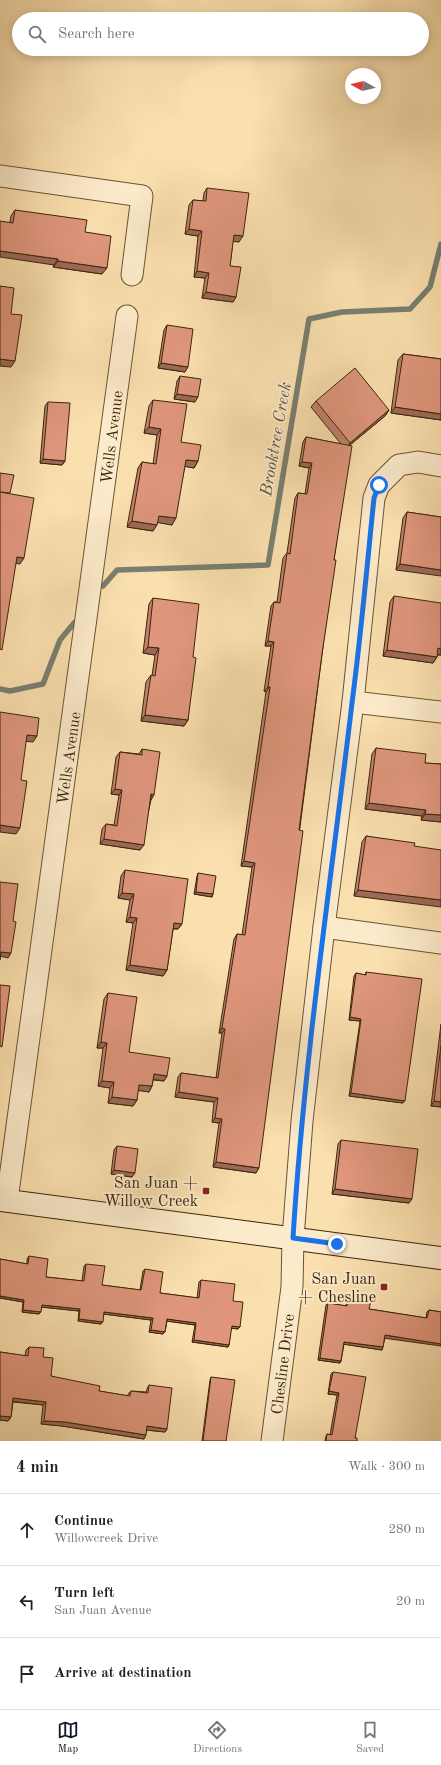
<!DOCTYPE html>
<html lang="en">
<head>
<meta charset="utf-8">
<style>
  body { margin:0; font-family:"Old Standard TT",serif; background:#f2f2f2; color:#222 }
  .compass { position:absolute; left:345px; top:68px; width:36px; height:36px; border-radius:50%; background:#fff; box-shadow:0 2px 10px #0003; rotate:278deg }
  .stop { position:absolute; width:12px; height:12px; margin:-9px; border:3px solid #1a73e8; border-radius:50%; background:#fff }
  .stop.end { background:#1a73e8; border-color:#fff; box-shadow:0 1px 4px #0008 }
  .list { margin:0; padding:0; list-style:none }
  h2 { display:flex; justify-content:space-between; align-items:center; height:52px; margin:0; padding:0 16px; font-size:17px }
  h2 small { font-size:13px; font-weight:400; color:#767676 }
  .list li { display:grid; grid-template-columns:26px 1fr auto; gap:12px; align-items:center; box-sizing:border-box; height:72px; padding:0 16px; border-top:1px solid #e0e0e0 }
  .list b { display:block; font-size:15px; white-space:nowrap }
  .list p { margin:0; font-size:13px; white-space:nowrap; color:#767676 }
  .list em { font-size:13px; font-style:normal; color:#767676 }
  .icon { flex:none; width:22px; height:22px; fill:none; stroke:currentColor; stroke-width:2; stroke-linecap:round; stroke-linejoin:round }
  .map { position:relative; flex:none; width:441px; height:1441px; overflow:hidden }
  .search { position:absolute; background:#fff; box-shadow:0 2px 10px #0003; left:12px; right:12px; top:12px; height:44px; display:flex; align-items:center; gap:10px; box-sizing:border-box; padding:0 14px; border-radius:22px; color:#767676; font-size:15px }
  .sheet { height:268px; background:#fff }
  nav { display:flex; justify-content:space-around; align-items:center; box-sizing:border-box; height:56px; border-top:1px solid #e0e0e0; background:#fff; font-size:11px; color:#767676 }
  nav a { display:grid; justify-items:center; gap:2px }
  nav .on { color:#111827 }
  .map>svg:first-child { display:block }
</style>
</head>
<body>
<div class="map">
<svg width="441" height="1441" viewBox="0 0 441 1441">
  <rect width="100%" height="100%" fill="#fbe0af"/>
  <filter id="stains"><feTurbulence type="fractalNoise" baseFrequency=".005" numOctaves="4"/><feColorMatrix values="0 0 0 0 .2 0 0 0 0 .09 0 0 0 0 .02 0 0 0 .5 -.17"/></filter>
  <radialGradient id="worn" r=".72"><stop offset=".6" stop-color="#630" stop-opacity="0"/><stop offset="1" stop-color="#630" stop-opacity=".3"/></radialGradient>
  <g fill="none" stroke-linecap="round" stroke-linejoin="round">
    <g stroke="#797f72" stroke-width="5.5">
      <path d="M103,586L117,570L268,565L309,319L342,312L410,309L430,287L441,244"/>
      <path d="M0,689L10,691L43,684L60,640L74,623"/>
    </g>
    <g stroke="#6b5434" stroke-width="23">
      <g id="street">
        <path d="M0,176L142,196L132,275"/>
        <path d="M353,702L441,712"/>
        <path d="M324,927L441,943"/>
        <path d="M7,1200L127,316"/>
        <path d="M272,1441L292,1287L293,1238L302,1121L324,927L353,702L374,498L379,485L399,465L418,462L441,466"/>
      </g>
    </g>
    <g stroke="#3b260b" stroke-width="24">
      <path id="secondary" d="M0,1200L441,1258"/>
    </g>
    <use href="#street" stroke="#fcebcb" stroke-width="21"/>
    <use href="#secondary" stroke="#fcebcb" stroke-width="22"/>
  </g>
  <g fill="#c0816c" stroke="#3b260b">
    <path d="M207,188L239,242L233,241L230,266L236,297L233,302L202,298L205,278L194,277L198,236L185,234L189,205L193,200L203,201L204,193Z"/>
    <path d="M15,210L85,232L102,274L53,267L54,265L10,222L11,216Z"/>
    <path d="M167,325L185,372L158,368L164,330Z"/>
    <path d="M403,354L441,359V420L391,413L398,360Z"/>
    <path d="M180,376L195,402L174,399L177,381Z"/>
    <path d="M153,400L181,442L198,461L194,468L185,466L172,525L158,522L153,531L127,527L138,468L142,462L153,464L157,435L144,433L149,406Z"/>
    <path d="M316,401L389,410L385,416L350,445L334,560L256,1173L213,1167L219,1123L212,1122L214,1102L175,1097L178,1077L181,1073L216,1078L222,1033H219L234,939L237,934L242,935L252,867L241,866L266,692L264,691L271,646H265L271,606L274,602H277L283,558L287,553L295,498L298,493L305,494L309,468L299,466L303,442L306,437L341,444L311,407Z"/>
    <path d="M48,402L65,461L62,465L40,463L45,406Z"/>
    <path d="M407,512L441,517L396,570L403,518Z"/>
    <path d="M394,596L441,655H438L433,663L383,656L390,602Z"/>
    <path d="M153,598L193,657L188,720L184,726L141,721L146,682L151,675L152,676L155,655L143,653L149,604Z"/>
    <path d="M376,748L425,763L441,764V822L421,820L422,816L365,809L372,754Z"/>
    <path d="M142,749L151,800L140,850L100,844L102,829L106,824L114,825L119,795L111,794L116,757L120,752L139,754Z"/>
    <path d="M366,836L414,846L354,896L362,842Z"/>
    <path d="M125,870L182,924L178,929H173L167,970L163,976L126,970L133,923L126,922L130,900L118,898L121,876Z"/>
    <path d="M198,873L213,894L212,897L194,894L197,876Z"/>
    <path d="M366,972L405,1101L403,1103L349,1096L360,1021L349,1020L354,976L356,973L365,975Z"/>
    <path d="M108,993L129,1052L167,1076L164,1081L153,1080L152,1086L149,1092L138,1090L137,1100L133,1106L108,1103L110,1088L98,1086L103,1048H97L104,999Z"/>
    <path d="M441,1024V1107L431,1106Z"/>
    <path d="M341,1140L409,1203L332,1194L338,1144Z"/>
    <path d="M117,1146L132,1177L111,1174L114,1150Z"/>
    <path d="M29,1256L46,1277L82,1281L84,1266L86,1264L102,1285L140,1290L143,1271L145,1269L160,1293L197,1298L199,1282L201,1280L233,1301L240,1327L238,1329L231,1328L229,1345L228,1347L192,1342L195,1325L167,1321L165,1332L163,1334L149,1332L151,1320L104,1314L101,1324L78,1321L79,1311L42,1307L39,1314L22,1312L23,1302L0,1298V1259L27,1264V1259Z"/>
    <path d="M348,1297L369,1309L426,1318L427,1312L429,1310L441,1312L385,1338L382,1350L344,1344L341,1361L340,1363L318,1360L326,1305L328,1303L346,1306L347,1299Z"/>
    <path d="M29,1347L43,1357L51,1376L99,1391L128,1396V1394L131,1391L146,1392L147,1389L149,1385L167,1429L165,1432L147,1430L144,1439L62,1426L41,1424L43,1405L13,1402L11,1417L8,1421L0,1420V1352L25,1356L26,1350Z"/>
    <path d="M333,1372L355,1438L357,1441H325L326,1436L327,1434L330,1435L337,1395L328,1394L331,1374Z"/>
    <path d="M211,1377L226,1441H202L210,1380Z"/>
  </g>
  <g fill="#9c6958" stroke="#3b260b">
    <path d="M189,229L202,231L198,236L185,234Z"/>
    <path d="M234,235L243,236L239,242L230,241Z"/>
    <path d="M0,251L58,259L54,265L0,257Z"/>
    <path d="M58,261L107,268L102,274L53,267Z"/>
    <path d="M197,271L209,273L205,278L194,277Z"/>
    <path d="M206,292L236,297L233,302L202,298Z"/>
    <path d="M0,359L15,361L11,367L0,366Z"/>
    <path d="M161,363L188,367L185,372L158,368Z"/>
    <path d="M177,394L198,397L195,402L174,399Z"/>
    <path d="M395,407L441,414V420L391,413Z"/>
    <path d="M389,410L385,416L345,449L350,443Z"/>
    <path d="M149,427L161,429L157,435L144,433Z"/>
    <path d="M43,459L65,461L62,465L40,463Z"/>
    <path d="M186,460L198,461L194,468L182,466Z"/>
    <path d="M302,462L312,463L309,468L299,466Z"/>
    <path d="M159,516L176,518L172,525L154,522Z"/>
    <path d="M132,521L157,525L153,531L127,527Z"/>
    <path d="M17,557L24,558L20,564L12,563Z"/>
    <path d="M400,564L441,570V576L396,570Z"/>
    <path d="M268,641L274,642L271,646H265Z"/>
    <path d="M148,647L159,648L155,655L143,653Z"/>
    <path d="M438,648L441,649V655L434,654Z"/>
    <path d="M387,650L437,657L433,663L383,656Z"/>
    <path d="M268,687H270L266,692L264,691Z"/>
    <path d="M145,715L188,720L184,726L141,721Z"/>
    <path d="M27,735L37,736L33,742L23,741Z"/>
    <path d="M115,789L122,790L119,795L111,794Z"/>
    <path d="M151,794L154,795L151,800Z"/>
    <path d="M369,803L426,810L422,816L365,809Z"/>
    <path d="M425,814L441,815V822L421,820Z"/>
    <path d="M0,825L20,828L16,834L0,832Z"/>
    <path d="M104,839L144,845L140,850L100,844Z"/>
    <path d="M244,861L255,863L252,867L241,866Z"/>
    <path d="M358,890L441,900V907L354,896Z"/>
    <path d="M196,892L213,894L212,897L194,894Z"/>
    <path d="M122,893L134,894L130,900L118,898Z"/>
    <path d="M130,917L137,918L133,923L126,922Z"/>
    <path d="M174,923L182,924L178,929L170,928Z"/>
    <path d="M1,952L11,953L8,958L0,956Z"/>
    <path d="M130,965L167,970L163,976L126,970Z"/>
    <path d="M350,1017L361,1019L360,1021L349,1020Z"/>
    <path d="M222,1028L225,1029L222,1033H219Z"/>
    <path d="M101,1042L107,1043L103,1048H97Z"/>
    <path d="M154,1074L167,1076L164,1081L150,1079Z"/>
    <path d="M102,1081L114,1082L110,1088L98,1086Z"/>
    <path d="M139,1085L152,1086L149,1092L135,1090Z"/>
    <path d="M179,1092L218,1098L214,1102L175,1097Z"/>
    <path d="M351,1093L405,1101L403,1103L349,1096Z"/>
    <path d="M112,1097L137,1100L133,1106L108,1103Z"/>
    <path d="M434,1101L441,1102V1107L431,1106Z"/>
    <path d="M215,1118L222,1119L219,1123L212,1122Z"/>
    <path d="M216,1162L259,1168L256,1173L213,1167Z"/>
    <path d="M114,1170L135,1173L132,1177L111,1174Z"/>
    <path d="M335,1189L412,1199L409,1203L332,1194Z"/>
    <path d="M0,1296L24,1300L23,1302L0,1298Z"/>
    <path d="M42,1305L80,1309L79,1311L40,1307Z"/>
    <path d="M23,1310L41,1312L39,1314L22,1312Z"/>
    <path d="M104,1312L153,1318L151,1320L103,1314Z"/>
    <path d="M79,1319L103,1322L101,1324L78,1321Z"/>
    <path d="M167,1319L196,1323L195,1325L166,1321Z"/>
    <path d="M232,1326L240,1327L238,1329L230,1328Z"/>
    <path d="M151,1330L165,1332L163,1334L149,1332Z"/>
    <path d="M385,1335L441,1344V1346L383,1338Z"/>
    <path d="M194,1340L229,1345L228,1347L192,1342Z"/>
    <path d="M344,1342L383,1347L382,1350L342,1344Z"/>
    <path d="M320,1358L341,1361L340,1363L318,1360Z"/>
    <path d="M329,1391L339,1393L337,1395L328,1394Z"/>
    <path d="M13,1398L46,1402L43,1405L11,1401Z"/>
    <path d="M0,1416L11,1417L8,1421L0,1420Z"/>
    <path d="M44,1421L65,1422L146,1435L144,1439L62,1426L41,1424Z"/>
    <path d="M147,1426L167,1429L165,1432L145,1430Z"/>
  </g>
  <g fill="#df967d" stroke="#3b260b">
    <path d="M207,188L249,193L243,236L234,235L230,266L241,267L236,297L206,292L209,273L197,271L202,231L189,229L193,200L206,201Z"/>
    <path d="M15,210L87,220L85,232L111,236L107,268L58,261V259L0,251V221L13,223Z"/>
    <path d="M0,286L14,288L11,314L22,315L15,361L0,359Z"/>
    <path d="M167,325L193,329L188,367L161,363Z"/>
    <path d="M403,354L441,359V414L395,407Z"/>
    <path d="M355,368L389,410L350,443L316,401Z"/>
    <path d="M180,376L201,379L198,397L177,394Z"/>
    <path d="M153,400L187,404L181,442L201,445L198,461L186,460L176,518L159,516L157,525L132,521L142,462L156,464L161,429L149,427Z"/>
    <path d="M48,402L70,403L65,461L43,459Z"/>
    <path d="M306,437L352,446L334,560H336L322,654L299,830L303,831L259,1168L216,1162L222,1119L215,1118L218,1098L179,1092L181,1073L218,1078L225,1029L222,1028L237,934L245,935L255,863L244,861L270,687H268L274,642L268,641L274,602L280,603L287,553L290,554L298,493L307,494L312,463L302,462Z"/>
    <path d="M0,473L14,475L10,493L0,492Z"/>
    <path d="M0,492L34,498L24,558L17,557L2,650L0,649Z"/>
    <path d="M407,512L441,517V570L400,564Z"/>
    <path d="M394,596L441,603V649L438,648L437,657L387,650Z"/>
    <path d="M153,598L199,604L193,657L196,658L188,720L145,715L151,675L155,676L159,648L148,647Z"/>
    <path d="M0,712L39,718L37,736L27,735L21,780L27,781L20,828L0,825Z"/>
    <path d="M376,748L426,754L425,763L441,764V815L425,814L426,810L369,803Z"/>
    <path d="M142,749L160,752L154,795L151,794L144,845L104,839L106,824L117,826L122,790L115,789L120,752L142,755Z"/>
    <path d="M366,836L415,843L414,846L441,850V900L358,890Z"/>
    <path d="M125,870L188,879L182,924L174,923L167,970L130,965L137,918L130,917L134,894L122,893Z"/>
    <path d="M198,873L216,876L213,894L196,892Z"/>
    <path d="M0,882L18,884L13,921L16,922L11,953L1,952L0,960Z"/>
    <path d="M366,972L422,979L405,1101L351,1093L361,1019L350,1017L356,973L366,975Z"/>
    <path d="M0,985L10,986L2,1047L0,1046Z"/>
    <path d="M108,993L137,997L129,1052L170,1058L167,1076L154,1074L152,1086L139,1085L137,1100L112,1097L114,1082L102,1081L107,1043L101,1042Z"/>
    <path d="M441,1046V1102L434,1101Z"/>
    <path d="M341,1140L418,1149L412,1199L335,1189Z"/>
    <path d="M117,1146L138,1149L135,1173L114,1170Z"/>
    <path d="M29,1256L48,1259L46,1277L84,1281L86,1264L105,1266L102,1285L141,1290L145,1269L163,1272L160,1293L199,1298L201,1280L235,1284L233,1301L243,1302L240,1327L232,1326L229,1345L194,1340L196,1323L167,1319L165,1332L151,1330L153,1318L104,1312L103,1322L79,1319L80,1309L42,1305L41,1312L23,1310L24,1300L0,1296V1259L28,1264Z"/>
    <path d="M348,1297L371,1300L369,1309L427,1318L429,1310L441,1312V1344L385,1335L383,1347L344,1342L341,1361L320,1358L328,1303L347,1306Z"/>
    <path d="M29,1347L44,1348L43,1357L53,1358L51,1376L100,1386L99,1391L130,1396L131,1391L148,1393L149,1385L172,1388L167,1429L147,1426L146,1435L65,1422L44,1421L46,1402L13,1398L11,1417L0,1416V1352L28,1356Z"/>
    <path d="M333,1372L366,1377L355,1438H357V1441H326L327,1434L332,1435L339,1393L329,1391Z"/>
    <path d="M211,1377L235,1380L226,1441H203Z"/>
  </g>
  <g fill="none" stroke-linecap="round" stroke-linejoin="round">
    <path stroke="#1a73e8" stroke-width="5" d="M337,1244L293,1238C304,1059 331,881 352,703C361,635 367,566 374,498L379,485"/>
  </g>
  <g fill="#8f2418" stroke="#fcebcb" stroke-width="1.5">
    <rect x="202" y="1187" width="8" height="8" rx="2"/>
    <rect x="380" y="1283" width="8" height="8" rx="2"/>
  </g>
  <g text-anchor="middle" stroke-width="4" stroke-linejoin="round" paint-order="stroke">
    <g font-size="16" fill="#3b260b" stroke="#fcebcb">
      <text transform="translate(111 437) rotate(-83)" y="6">Wells Avenue</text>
      <text transform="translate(68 758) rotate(-82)" y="6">Wells Avenue</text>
      <text transform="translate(282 1364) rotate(-83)" y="6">Chesline Drive</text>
    </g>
    <g font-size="16" fill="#3b260b" stroke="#fcebcb" text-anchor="end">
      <text x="198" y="1188">San Juan +<tspan x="198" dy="18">Willow Creek</tspan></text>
      <text x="376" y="1284">San Juan<tspan x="376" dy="18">+ Chesline</tspan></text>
    </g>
    <g font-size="17" font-style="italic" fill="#5a523e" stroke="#fcebcb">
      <text transform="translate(275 439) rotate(-80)" y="6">Brooktree Creek</text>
    </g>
  </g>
  <rect width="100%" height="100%" filter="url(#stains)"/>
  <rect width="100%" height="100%" fill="url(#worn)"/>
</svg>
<svg class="compass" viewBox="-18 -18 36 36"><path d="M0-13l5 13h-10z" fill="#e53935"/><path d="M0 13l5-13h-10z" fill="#767676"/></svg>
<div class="stop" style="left:379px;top:485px"></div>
<div class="stop end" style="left:337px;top:1244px"></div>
<div class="search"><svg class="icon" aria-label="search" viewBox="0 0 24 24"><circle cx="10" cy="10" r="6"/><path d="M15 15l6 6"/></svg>Search here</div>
</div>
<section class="sheet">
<h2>4 min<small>Walk · 300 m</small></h2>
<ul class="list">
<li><svg class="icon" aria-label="ahead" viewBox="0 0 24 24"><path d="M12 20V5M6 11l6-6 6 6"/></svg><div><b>Continue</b><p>Willowcreek Drive</p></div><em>280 m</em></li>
<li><svg class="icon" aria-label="left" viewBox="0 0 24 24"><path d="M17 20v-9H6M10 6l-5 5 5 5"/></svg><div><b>Turn left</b><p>San Juan Avenue</p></div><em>20 m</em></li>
<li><svg class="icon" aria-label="arrive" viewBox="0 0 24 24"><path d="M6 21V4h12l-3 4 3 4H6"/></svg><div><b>Arrive at destination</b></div></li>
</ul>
</section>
<nav>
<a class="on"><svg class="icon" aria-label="map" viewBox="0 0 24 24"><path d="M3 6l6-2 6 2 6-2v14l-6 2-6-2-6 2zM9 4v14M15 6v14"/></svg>Map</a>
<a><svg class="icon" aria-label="directions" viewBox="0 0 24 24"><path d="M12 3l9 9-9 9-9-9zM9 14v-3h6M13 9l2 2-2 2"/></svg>Directions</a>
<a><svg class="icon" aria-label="saved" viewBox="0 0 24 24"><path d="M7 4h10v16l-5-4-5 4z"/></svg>Saved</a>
</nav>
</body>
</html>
